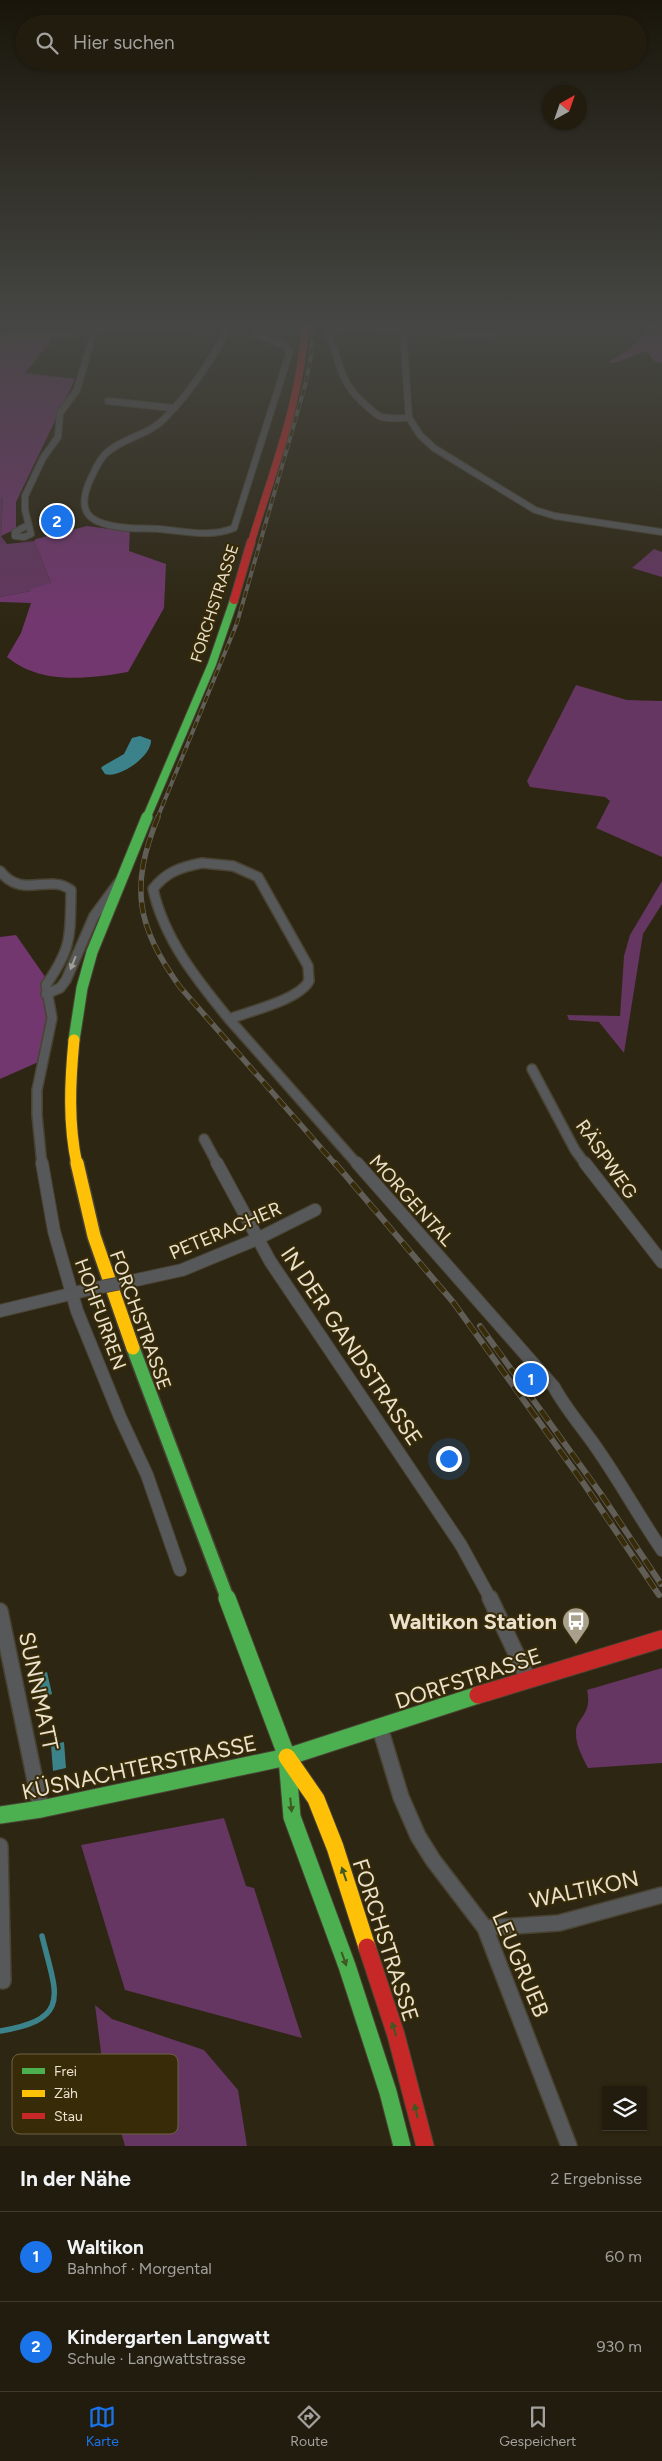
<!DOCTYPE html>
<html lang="de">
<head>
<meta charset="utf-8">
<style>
  body { margin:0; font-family:Figtree,sans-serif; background:#2e291c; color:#f1f3f6 }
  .controls { position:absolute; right:15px; bottom:15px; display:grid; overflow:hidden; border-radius:0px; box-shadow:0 1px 4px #0004 }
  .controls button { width:45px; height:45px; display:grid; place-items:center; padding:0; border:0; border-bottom:1px solid #3f3a2e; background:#221c0e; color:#f1f3f6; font:25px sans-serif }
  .compass { position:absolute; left:542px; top:85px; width:45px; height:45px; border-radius:50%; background:#221c0e; box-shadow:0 1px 4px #0004; rotate:40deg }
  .you { position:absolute; left:448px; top:1458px; width:18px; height:18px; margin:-12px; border:4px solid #fff; border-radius:50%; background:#1a73e8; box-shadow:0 0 0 8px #1a73e833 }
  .badge { display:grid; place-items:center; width:32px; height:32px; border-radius:50%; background:#1a73e8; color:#fff; font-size:16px; font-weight:700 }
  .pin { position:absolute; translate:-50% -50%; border:2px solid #fff; box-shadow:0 1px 5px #0006 }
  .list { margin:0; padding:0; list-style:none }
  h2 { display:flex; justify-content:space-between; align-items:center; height:65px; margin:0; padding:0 20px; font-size:21px }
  h2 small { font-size:16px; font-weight:400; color:#a2a19e }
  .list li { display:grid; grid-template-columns:32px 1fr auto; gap:15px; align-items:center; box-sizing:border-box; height:90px; padding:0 20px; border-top:1px solid #3f3a2e }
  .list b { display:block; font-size:19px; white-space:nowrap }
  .list p { margin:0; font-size:16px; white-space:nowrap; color:#a2a19e }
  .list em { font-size:16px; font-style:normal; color:#a2a19e }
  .icon { flex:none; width:28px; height:28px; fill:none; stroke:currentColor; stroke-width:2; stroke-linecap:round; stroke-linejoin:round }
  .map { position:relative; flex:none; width:662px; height:2146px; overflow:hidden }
  .search { position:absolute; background:#221c0e; box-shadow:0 1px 4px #0004; left:15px; right:15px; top:15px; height:55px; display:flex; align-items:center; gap:12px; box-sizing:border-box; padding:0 18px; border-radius:28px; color:#a2a19e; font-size:19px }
  .sheet { height:245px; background:#221c0e }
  nav { display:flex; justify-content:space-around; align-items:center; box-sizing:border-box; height:70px; border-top:1px solid #3f3a2e; background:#221c0e; font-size:14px; color:#a2a19e }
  nav a { display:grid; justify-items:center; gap:2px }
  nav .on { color:#1a73e8 }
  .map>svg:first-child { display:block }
</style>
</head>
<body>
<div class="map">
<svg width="662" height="2146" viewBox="0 0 662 2146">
  <rect width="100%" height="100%" fill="#2d2612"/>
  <g fill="#643661">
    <path d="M0,497H3L1,536L7,544L34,541L51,583L49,585L31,591L0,597Z"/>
    <path d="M654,549L662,552V577L632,568Z"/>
    <path d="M576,685L627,700L662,701V857L596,828L610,801L605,797L530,787L527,781Z"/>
    <path d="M662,881V904L643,934L624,1053L599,1022L569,1020L567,1015L620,1016L624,956L630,935Z"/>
    <path d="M662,1668V1763L588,1768C583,1758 576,1746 576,1734C575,1717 593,1716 587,1690Z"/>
    <path d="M224,1818L246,1886L254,1888L302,2038L125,1990L81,1845Z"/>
    <path d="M95,2005L112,2019L204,2050L238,2090L247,2146H125L103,2068Z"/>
  </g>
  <g fill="#72376f">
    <path d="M643,324H662V363L654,361L647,351L614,363L608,362C617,358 641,341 646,332Z"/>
    <path d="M49,334L51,341L25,373L75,379L16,502V529L1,536L3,498L0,497V338Z"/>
    <path d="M87,526L110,529L112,526L130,528L129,551L166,564L164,608L128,672C87,679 41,685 7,657L21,633L31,603L0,602V597L31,591L30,589L51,583L34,541L36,539Z"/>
    <path d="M16,935L48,981L50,1007L43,1060L0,1079V937Z"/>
  </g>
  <g fill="#3c828a">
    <path d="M140,736L151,740C152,756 119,779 105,774L101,768L103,766L124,754L132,738Z"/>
    <path d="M47,1672L52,1694L39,1698L35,1676Z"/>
    <path d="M64,1742L66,1768L53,1771L51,1745Z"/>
  </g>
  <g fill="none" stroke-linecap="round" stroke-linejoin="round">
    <path stroke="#3c828a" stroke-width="5.5" d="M0,2031C73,2019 56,1994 42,1936"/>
    <g stroke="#494333" stroke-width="8">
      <g id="street-far3">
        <path d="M230,324C214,357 191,391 165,418C150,434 127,437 110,450C101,456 96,468 91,478C73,516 93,525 129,528C139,529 149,528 159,529C184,531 210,538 234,528L290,351L284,345L258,335L257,331L263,324"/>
        <path d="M405,324L403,332L409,418L420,435L434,448L535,510L555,516L662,532"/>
        <path d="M0,338L24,334H69L106,329L218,324"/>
        <path d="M108,401L173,408"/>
        <path d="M409,418C400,418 390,419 382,417C377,416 373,411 369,408C338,382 342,367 328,332L355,328L493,335"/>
        <path d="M28,525L15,532V536L24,537L31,534L25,510V496L43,458L58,437L60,413L77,390L96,324"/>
      </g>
    </g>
    <g stroke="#494333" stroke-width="12">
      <g id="street-far2">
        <path d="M202,863L233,866L258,877L308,966L309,981C299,1000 250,1011 229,1019C197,980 164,939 153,889C166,872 181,867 202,863Z"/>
        <path d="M0,871C23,900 48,873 71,890C70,935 73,946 46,985L52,1018L37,1090V1115L42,1165"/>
        <path d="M46,994L60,988L66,980L94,916L119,882"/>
        <path d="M229,1019L358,1165"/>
        <path d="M532,1069L575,1150L586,1165"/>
        <path d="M204,1139L218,1165"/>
      </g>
    </g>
    <g stroke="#494333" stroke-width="14">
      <g id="street-far1">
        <path d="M42,1163L54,1231L77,1311L120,1417L147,1475L180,1570"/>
        <path d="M217,1163L270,1261L461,1545L491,1600"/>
        <path d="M357,1163L554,1387C567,1411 585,1430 600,1453C622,1485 640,1518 662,1550"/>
        <path d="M585,1163L662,1262"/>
        <path d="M141,1279L182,1270L257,1239L315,1210"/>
        <path d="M0,1311L91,1289"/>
      </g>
    </g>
    <g stroke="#494333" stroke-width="18">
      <g id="street">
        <path d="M490,1598L528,1679"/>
        <path d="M0,1611L41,1809"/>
        <path d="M380,1728L401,1797L418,1836L433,1860L485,1928L569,2146"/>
        <path d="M0,1846L3,1981"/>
        <path d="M485,1928L559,1923L662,1895"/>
      </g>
    </g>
    <g stroke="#494333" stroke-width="10">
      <path id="fast-far3" d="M146,819L212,664L234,600"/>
    </g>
    <g stroke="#494333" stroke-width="13">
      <path id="fast-far2" d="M74,1040L82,988L92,952L147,817"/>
    </g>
    <g stroke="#494333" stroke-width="16">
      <path id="fast-far1" d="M133,1348L228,1600"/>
    </g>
    <g stroke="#494333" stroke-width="19">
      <g id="fast">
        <path d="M227,1598L287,1757"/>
        <path d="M287,1758L292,1817L347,1966L388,2092L402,2146"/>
        <path d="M0,1815L41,1809L287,1757L478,1695"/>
      </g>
    </g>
    <g stroke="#494333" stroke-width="13">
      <path id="slow-far2" d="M74,1040C70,1082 68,1123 77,1165"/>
    </g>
    <g stroke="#494333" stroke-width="16">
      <path id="slow-far1" d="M77,1163L94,1236L133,1348"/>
    </g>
    <g stroke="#494333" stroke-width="19">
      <path id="slow" d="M287,1757L316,1799L335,1847L367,1947"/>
    </g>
    <g stroke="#494333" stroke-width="8">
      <path id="jam-far2" d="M251,543C272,473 302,398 305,324"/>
    </g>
    <g stroke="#494333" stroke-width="10">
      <path id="jam-far1" d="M234,600L251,542"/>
    </g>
    <g stroke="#494333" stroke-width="19">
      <g id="jam">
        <path d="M478,1695L662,1639"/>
        <path d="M367,1947L396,2035L425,2146"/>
      </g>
    </g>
    <use href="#street-far3" stroke="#575859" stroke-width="6"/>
    <use href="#street-far2" stroke="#575859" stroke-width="9"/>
    <use href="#street-far1" stroke="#575859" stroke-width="12"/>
    <use href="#street" stroke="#575859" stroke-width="15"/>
    <use href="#fast-far3" stroke="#4caf50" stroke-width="8"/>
    <use href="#fast-far2" stroke="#4caf50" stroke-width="11"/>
    <use href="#fast-far1" stroke="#4caf50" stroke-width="13"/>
    <use href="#fast" stroke="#4caf50" stroke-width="17"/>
    <use href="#slow-far2" stroke="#ffc107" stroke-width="11"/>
    <use href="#slow-far1" stroke="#ffc107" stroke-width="13"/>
    <use href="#slow" stroke="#ffc107" stroke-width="17"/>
    <use href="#jam-far2" stroke="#c62828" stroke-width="7"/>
    <use href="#jam-far1" stroke="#c62828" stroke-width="8"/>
    <use href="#jam" stroke="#c62828" stroke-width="17"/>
    <g stroke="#615e57" stroke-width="4">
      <path id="rail-far2" d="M157,819L237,623L305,386L311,356L313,324"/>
    </g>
    <g stroke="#615e57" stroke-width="5.5">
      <path id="rail-far1" d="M158,817C129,888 137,926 180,987L336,1165"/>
    </g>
    <g stroke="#615e57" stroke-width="6">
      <g id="rail">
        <path d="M335,1163L453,1302L584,1484L659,1595"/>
        <path d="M480,1326L601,1494L661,1584"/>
      </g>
    </g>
    <use href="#rail-far2" stroke="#382b07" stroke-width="2.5" stroke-dasharray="7" stroke-linecap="butt"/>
    <use href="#rail-far1" stroke="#382b07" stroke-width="4" stroke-dasharray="11" stroke-linecap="butt"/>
    <use href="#rail" stroke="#382b07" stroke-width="4.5" stroke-dasharray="13" stroke-linecap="butt"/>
    <g stroke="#494333" stroke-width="14" stroke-linecap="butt">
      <path id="street-bridge" d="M91,1289L141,1279"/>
    </g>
    <use href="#street-bridge" stroke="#575859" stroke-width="12"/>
  </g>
  <defs><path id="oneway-solid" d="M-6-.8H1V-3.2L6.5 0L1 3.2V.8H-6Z" transform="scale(1.25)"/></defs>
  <use fill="#a09d94" href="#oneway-solid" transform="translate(73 963) rotate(112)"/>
  <g fill="#3f5921">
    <use href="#oneway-solid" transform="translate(291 1805) rotate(84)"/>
    <use href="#oneway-solid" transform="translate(344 1874) rotate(-109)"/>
    <use href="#oneway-solid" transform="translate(344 1959) rotate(70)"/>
    <use href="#oneway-solid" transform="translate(394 2029) rotate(-107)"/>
    <use href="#oneway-solid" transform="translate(416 2111) rotate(-104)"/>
  </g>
  <linearGradient id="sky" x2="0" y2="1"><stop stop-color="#19150a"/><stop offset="0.52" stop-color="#464744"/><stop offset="1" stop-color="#464744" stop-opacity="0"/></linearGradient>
  <rect width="662" height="624" fill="url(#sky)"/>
  <defs>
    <g id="bus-pin" transform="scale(1.4375)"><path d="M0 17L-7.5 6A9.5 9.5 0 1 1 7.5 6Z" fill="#a8a08d" stroke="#382b07"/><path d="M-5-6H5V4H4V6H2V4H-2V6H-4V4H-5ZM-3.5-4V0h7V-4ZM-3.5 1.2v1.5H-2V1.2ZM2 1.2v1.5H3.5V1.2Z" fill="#fff"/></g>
  </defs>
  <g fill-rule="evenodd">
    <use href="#bus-pin" x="576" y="1621"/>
  </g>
  <g text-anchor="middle" stroke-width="4" stroke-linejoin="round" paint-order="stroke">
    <g font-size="16" fill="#eae2cf" stroke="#382b07">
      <text transform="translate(214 603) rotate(-72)" y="6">FORCHSTRASSE</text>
    </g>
    <g font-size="19" fill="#eae2cf" stroke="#382b07">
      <text transform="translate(607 1159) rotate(55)" y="7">RÄSPWEG</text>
      <text transform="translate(412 1200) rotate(48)" y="7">MORGENTAL</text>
      <text transform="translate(225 1230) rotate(-23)" y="7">PETERACHER</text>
      <text transform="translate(101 1314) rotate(70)" y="7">HOHFURREN</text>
      <text transform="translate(141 1320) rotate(70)" y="7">FORCHSTRASSE</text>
    </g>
    <g font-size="22" fill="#eae2cf" stroke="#382b07">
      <text transform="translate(352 1346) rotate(56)" y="8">IN DER GANDSTRASSE</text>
      <text transform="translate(468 1678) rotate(-18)" y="8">DORFSTRASSE</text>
      <text transform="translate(39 1691) rotate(78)" y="8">SUNNMATT</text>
      <text transform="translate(139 1767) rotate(-12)" y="8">KÜSNACHTERSTRASSE</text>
      <text transform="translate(584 1889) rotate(-12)" y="8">WALTIKON</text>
      <text transform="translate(386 1940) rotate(72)" y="8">FORCHSTRASSE</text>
      <text transform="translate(521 1964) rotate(67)" y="8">LEUGRUEB</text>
    </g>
    <g font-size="22" font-weight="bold" fill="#eae2cf" stroke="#382b07" text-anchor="end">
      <text x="557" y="1629">Waltikon Station</text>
    </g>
  </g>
  <rect x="12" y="2054" width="166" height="80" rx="8" fill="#382b07" stroke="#6d6243" stroke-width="1"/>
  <rect x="22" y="2068" width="23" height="6" fill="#4caf50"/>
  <rect x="22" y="2090" width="23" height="7" fill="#ffc107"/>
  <rect x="22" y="2113" width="23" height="6" fill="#c62828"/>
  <g font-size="14" fill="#eae2cf">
    <text x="54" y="2076">Frei</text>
    <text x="54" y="2098">Zäh</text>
    <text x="54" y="2121">Stau</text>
  </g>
</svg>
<div class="controls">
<button><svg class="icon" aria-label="layers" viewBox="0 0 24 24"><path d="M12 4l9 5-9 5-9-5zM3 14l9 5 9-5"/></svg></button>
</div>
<svg class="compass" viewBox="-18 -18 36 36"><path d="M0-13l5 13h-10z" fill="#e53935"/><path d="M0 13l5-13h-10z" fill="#a2a19e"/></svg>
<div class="you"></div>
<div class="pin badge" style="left:531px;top:1379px">1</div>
<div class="pin badge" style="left:57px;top:521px">2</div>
<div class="search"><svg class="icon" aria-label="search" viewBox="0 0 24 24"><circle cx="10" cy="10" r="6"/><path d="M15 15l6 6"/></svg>Hier suchen</div>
</div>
<section class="sheet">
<h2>In der Nähe<small>2 Ergebnisse</small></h2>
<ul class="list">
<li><span class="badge">1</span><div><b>Waltikon</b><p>Bahnhof · Morgental</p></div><em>60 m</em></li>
<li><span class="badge">2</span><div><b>Kindergarten Langwatt</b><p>Schule · Langwattstrasse</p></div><em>930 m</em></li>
</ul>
</section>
<nav>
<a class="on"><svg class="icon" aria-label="map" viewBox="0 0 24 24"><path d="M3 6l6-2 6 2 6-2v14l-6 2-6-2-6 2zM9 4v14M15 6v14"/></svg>Karte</a>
<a><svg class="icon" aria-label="directions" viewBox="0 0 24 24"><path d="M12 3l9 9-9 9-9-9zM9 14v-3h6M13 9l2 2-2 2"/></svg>Route</a>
<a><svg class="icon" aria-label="saved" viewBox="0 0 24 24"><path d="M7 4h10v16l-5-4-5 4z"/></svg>Gespeichert</a>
</nav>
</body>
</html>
